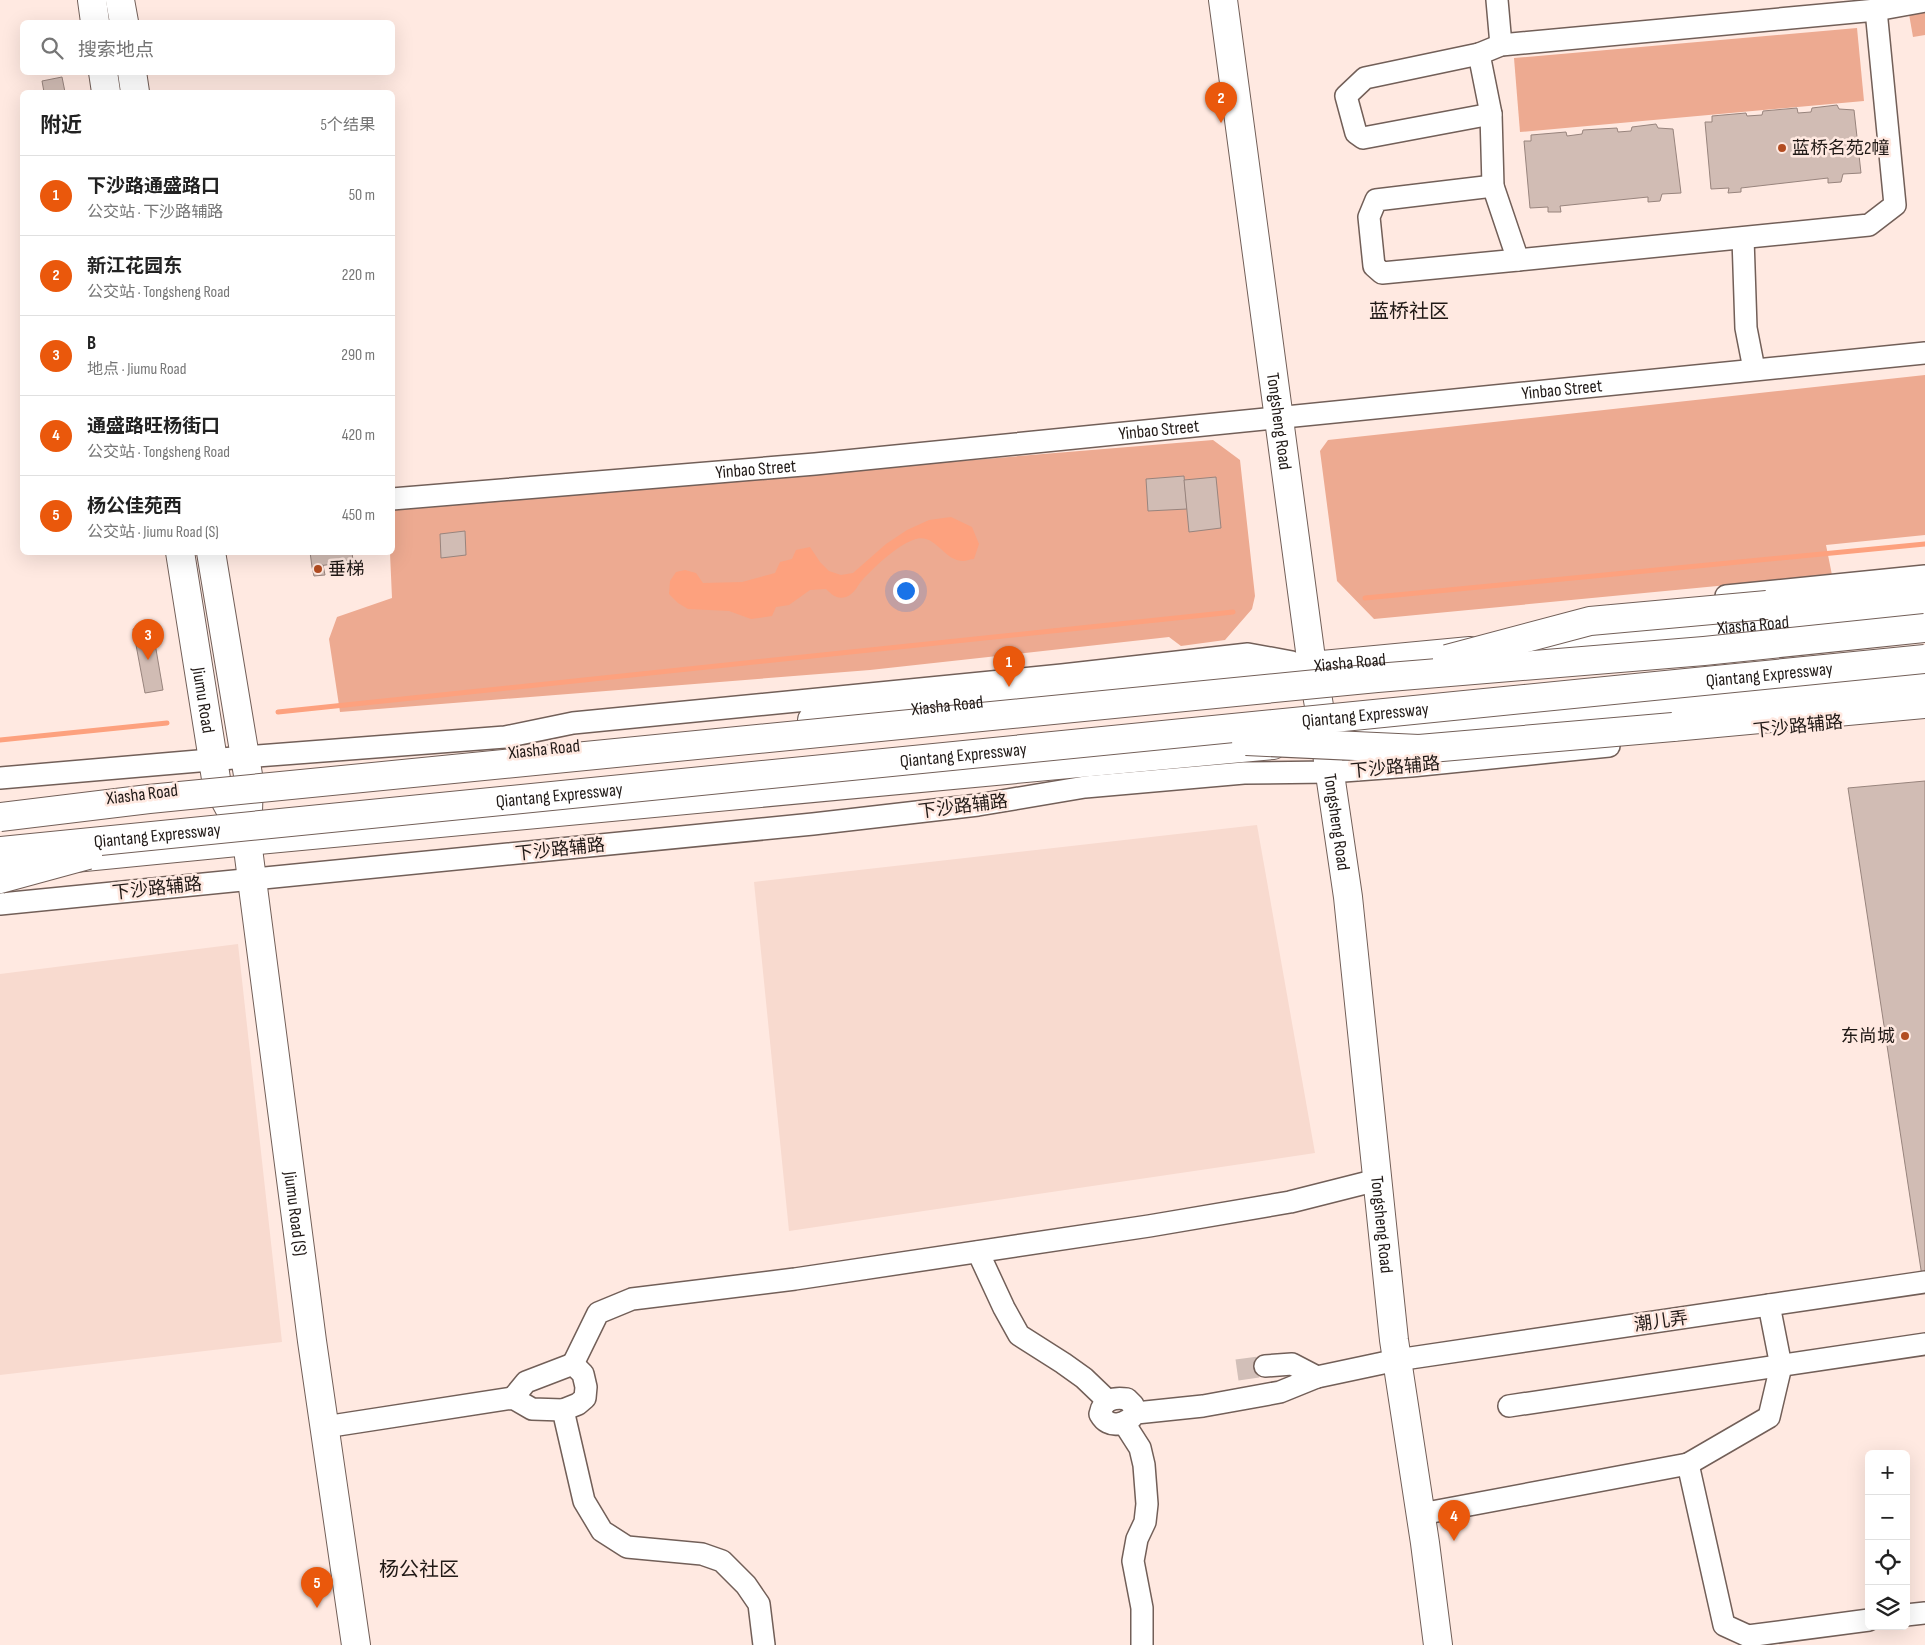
<!DOCTYPE html>
<html lang="zh">
<head>
<meta charset="utf-8">
<style>
  body { margin:0; font-family:"Sofia Sans Condensed","Noto Sans SC",sans-serif; background:#f2f2f2; color:#222 }
  .controls { position:absolute; right:15px; bottom:15px; display:grid; overflow:hidden; border-radius:8px; box-shadow:0 5px 20px #0002 }
  .controls button { width:45px; height:45px; display:grid; place-items:center; padding:0; border:0; border-bottom:1px solid #e0e0e0; background:#fff; color:#222; font:25px sans-serif }
  .you { position:absolute; left:905px; top:590px; width:18px; height:18px; margin:-12px; border:4px solid #fff; border-radius:50%; background:#1a73e8; box-shadow:0 0 0 8px #1a73e833 }
  .badge { display:grid; place-items:center; width:32px; height:32px; border-radius:50%; background:#ea580c; color:#fff; font-size:16px; font-weight:700 }
  .pin { position:absolute; translate:-50% -41px; filter:drop-shadow(0 1px 2px #0008) }
  .pin::after { content:''; position:absolute; top:26px; width:18px; height:15px; background:inherit; clip-path:polygon(0 0,100% 0,50% 100%) }
  .list { margin:0; padding:0; list-style:none }
  h2 { display:flex; justify-content:space-between; align-items:center; height:65px; margin:0; padding:0 20px; font-size:21px }
  h2 small { font-size:16px; font-weight:400; color:#767676 }
  .list li { display:grid; grid-template-columns:32px 1fr auto; gap:15px; align-items:center; box-sizing:border-box; height:80px; padding:0 20px; border-top:1px solid #e0e0e0 }
  .list b { display:block; font-size:19px; white-space:nowrap }
  .list p { margin:0; font-size:16px; white-space:nowrap; color:#767676 }
  .list em { font-size:16px; font-style:normal; color:#767676 }
  .icon { flex:none; width:28px; height:28px; fill:none; stroke:currentColor; stroke-width:2; stroke-linecap:round; stroke-linejoin:round }
  .map { position:relative; flex:none; width:1925px; height:1645px; overflow:hidden }
  .search { position:absolute; background:#fff; box-shadow:0 5px 20px #0002; left:20px; top:20px; width:375px; height:55px; display:flex; align-items:center; gap:12px; box-sizing:border-box; padding:0 18px; border-radius:8px; color:#767676; font-size:19px }
  .panel { position:absolute; background:#fff; box-shadow:0 5px 20px #0002; left:20px; top:90px; width:375px; height:465px; border-radius:8px }
  .map>svg:first-child { display:block }
</style>
</head>
<body>
<div class="map">
<svg width="1925" height="1645" viewBox="0 0 1925 1645">
  <rect width="100%" height="100%" fill="#ffe9e1"/>
  <g fill="#f8dacf">
    <path d="M1257,825L1315,1153L789,1231L754,882Z"/>
    <path d="M238,944L282,1342L0,1375V974Z"/>
  </g>
  <g fill="#edaa91">
    <path d="M1925,11V35L1913,37L1909,14Z"/>
    <path d="M1857,28L1864,101L1520,132L1514,58Z"/>
    <path d="M1925,375V535L1826,545L1832,575L1374,619L1337,581L1320,451L1328,440Z"/>
    <path d="M1213,440L1240,460L1255,596L1252,609L1225,640L1181,646L1169,637L870,670L340,712L329,639L337,617L392,598L390,553L392,552L393,508Z"/>
  </g>
  <path fill="#fda17e" d="M951,517L972,527L979,544L974,559C971,559 966,561 963,561C943,561 935,531 913,540C895,547 877,565 864,578C858,584 855,594 846,597C837,600 831,594 826,589L810,590L789,605L776,607L772,616L751,619L729,611L688,609L678,603L669,594L670,581L676,572L685,570L696,573L703,583L742,582L775,573L780,562L792,559L796,550L810,547L820,562L829,571L841,575L853,573L886,544L907,530L929,520Z"/>
  <g fill="none" stroke-linecap="round" stroke-linejoin="round">
    <g stroke="#fda17e" stroke-width="5">
      <path d="M1365,598L1925,544"/>
      <path d="M278,712L1233,612"/>
      <path d="M0,740L167,723"/>
    </g>
  </g>
  <g fill="#d1bcb4" stroke="#98847d">
    <path d="M62,77L65,92H44L42,81Z"/>
    <path d="M1837,105L1839,109L1854,110L1861,173L1843,174L1841,182L1828,183V178L1741,188V192L1728,193L1729,188L1711,189L1705,122H1712V116L1746,113L1747,116L1762,115L1763,111L1797,108L1798,113L1811,112L1812,108Z"/>
    <path d="M1656,124L1658,128L1673,129L1681,193L1662,194L1660,201L1648,202V197L1560,206L1561,212H1548V207L1530,208L1524,141H1531V135L1566,132L1567,136L1582,134L1583,130L1617,128L1618,132L1631,131L1632,127Z"/>
    <path d="M1184,476L1187,509L1148,511L1146,479Z"/>
    <path d="M1216,477L1221,528L1189,532L1184,480Z"/>
    <path d="M465,531L466,555L441,558L440,534Z"/>
    <path d="M310,552H352L353,561L312,567Z"/>
    <path d="M323,565L325,575L314,576L312,567Z"/>
    <path d="M152,626L163,690L145,693L133,629Z"/>
    <path d="M1925,781V1283H1923L1848,788Z"/>
  </g>
  <g fill="none" stroke-linecap="round" stroke-linejoin="round">
    <path stroke="#d2bfb8" stroke-width="21" stroke-dasharray="21 11" stroke-linecap="butt" d="M1237,1370L1265,1366"/>
    <g stroke="#725f58" stroke-width="24">
      <g id="street">
        <path d="M1497,0L1501,45"/>
        <path d="M1876,10L1895,205L1869,225L1518,260L1493,186L1491,114L1479,54L1501,45Z"/>
        <path d="M1876,10L1925,1"/>
        <path d="M1479,54L1365,78L1346,96L1356,133L1363,138L1491,114"/>
        <path d="M1493,186L1376,200L1369,217L1374,266L1382,273L1518,260"/>
        <path d="M1743,238L1746,328L1754,369"/>
        <path id="s1" d="M392,499L815,464L1925,353"/>
        <path d="M1726,596L1925,576"/>
        <path d="M0,778L245,757L505,737L573,723L1062,675L1248,654L1292,662"/>
        <path d="M0,904L813,824L978,805L1085,787L1244,773L1330,772L1411,766L1609,746"/>
        <path d="M978,1252L1004,1308L1019,1335L1063,1363L1084,1378L1108,1401"/>
        <path d="M573,1364L598,1313L632,1299L795,1279L1149,1226L1290,1202L1377,1180"/>
        <path d="M1265,1366L1292,1364L1317,1377L1397,1360L1925,1282"/>
        <path d="M513,1398L526,1382L573,1364L583,1374L586,1387L585,1398L578,1404L563,1410"/>
        <path d="M1509,1406L1925,1344"/>
        <path d="M1136,1413C1126,1425 1109,1430 1100,1414C1103,1399 1114,1397 1127,1399L1133,1405L1136,1413L1203,1406L1280,1392L1317,1377"/>
        <path d="M1124,1423L1140,1448L1144,1465L1147,1504L1145,1522L1137,1539L1133,1561L1142,1608V1645"/>
        <path d="M325,1427L513,1398L532,1409L563,1410L584,1501L602,1531L627,1547L702,1554L722,1561L746,1585L759,1604L764,1645"/>
        <path d="M1688,1464L1769,1417L1781,1366L1769,1305"/>
        <path d="M1421,1514L1688,1464L1724,1625L1748,1636L1869,1620"/>
        <path d="M1906,1615L1925,1613"/>
      </g>
    </g>
    <g stroke="#725f58" stroke-width="30">
      <g id="secondary">
        <path d="M92,0L95,22"/>
        <path d="M120,0L124,22"/>
        <path id="s2" d="M1223,0L1312,666L1325,740L1348,897L1394,1340L1425,1543L1438,1645"/>
        <path d="M103,72L106,92"/>
        <path d="M132,72L135,92"/>
        <path id="s3" d="M180,552L217,785L246,839"/>
        <path id="s4" d="M211,552L249,781L247,841L312,1341L356,1645"/>
      </g>
    </g>
    <g stroke="#725f58" stroke-width="30">
      <g id="primary">
        <path id="s5" d="M1523,646L1925,609"/>
        <path id="s6" d="M812,720L1312,666L1470,651"/>
        <path d="M1350,737L1925,682"/>
        <path d="M64,859L247,841L1273,745"/>
      </g>
    </g>
    <g stroke="#725f58" stroke-width="30">
      <g id="highway">
        <path d="M1767,605L1925,590"/>
        <path d="M1673,727L1925,704"/>
      </g>
    </g>
    <use href="#street" stroke="#fff" stroke-width="21"/>
    <use href="#secondary" stroke="#fff" stroke-width="28"/>
    <use href="#primary" stroke="#fff" stroke-width="28"/>
    <use href="#highway" stroke="#fff" stroke-width="28"/>
    <g stroke="#725f58" stroke-width="30" stroke-linecap="butt">
      <g id="highway-bridge">
        <path d="M1447,659L1590,621L1767,605"/>
        <path d="M1246,741L1419,749L1673,727"/>
        <path d="M0,817L149,799L1377,678L1704,651L1925,628"/>
        <path id="s7" d="M0,851L1925,659"/>
        <path d="M0,879L88,855"/>
      </g>
    </g>
    <use href="#highway-bridge" stroke="#fff" stroke-width="28"/>
  </g>
  <g fill="#b24c21" stroke="#ffe9e1" stroke-width="2">
    <circle cx="1782" cy="148" r="5"/>
    <circle cx="318" cy="569" r="5"/>
    <circle cx="1905" cy="1036" r="5"/>
  </g>
  <g text-anchor="middle" stroke-width="5" stroke-linejoin="round" paint-order="stroke">
    <g font-size="18" fill="#201916" stroke="#ffe9e1" text-anchor="start">
      <text x="1792" y="154">蓝桥名苑2幢</text>
      <text x="328" y="575">垂梯</text>
      <text x="1895" y="1042" text-anchor="end">东尚城</text>
    </g>
    <g font-size="18" fill="#201916" stroke="#ffe9e1">
      <text dy="6" stroke="none"><textPath href="#s1" startOffset="1175">Yinbao Street</textPath></text>
      <text dy="6" stroke="none"><textPath href="#s2" startOffset="425">Tongsheng Road</textPath></text>
      <text dy="6" stroke="none"><textPath href="#s1" startOffset="770">Yinbao Street</textPath></text>
      <text dy="6" stroke="none"><textPath href="#s1" startOffset="365">Yinbao Street</textPath></text>
      <text dy="6" stroke="none"><textPath href="#s5" startOffset="231">Xiasha Road</textPath></text>
      <text dy="6" stroke="none"><textPath href="#s6" startOffset="541">Xiasha Road</textPath></text>
      <text dy="6" stroke="none"><textPath href="#s7" startOffset="1778">Qiantang Expressway</textPath></text>
      <text dy="6" stroke="none"><textPath href="#s3" startOffset="150">Jiumu Road</textPath></text>
      <text dy="6" stroke="none"><textPath href="#s6" startOffset="136">Xiasha Road</textPath></text>
      <text dy="6" stroke="none"><textPath href="#s7" startOffset="1372">Qiantang Expressway</textPath></text>
      <text transform="translate(1798 726) rotate(-6)" y="6">下沙路辅路</text>
      <text transform="translate(544 749) rotate(-6)" y="6">Xiasha Road</text>
      <text dy="6" stroke="none"><textPath href="#s7" startOffset="968">Qiantang Expressway</textPath></text>
      <text transform="translate(1395 767) rotate(-5)" y="6">下沙路辅路</text>
      <text transform="translate(142 794) rotate(-7)" y="6">Xiasha Road</text>
      <text dy="6" stroke="none"><textPath href="#s7" startOffset="562">Qiantang Expressway</textPath></text>
      <text transform="translate(963 806) rotate(-7)" y="6">下沙路辅路</text>
      <text dy="6" stroke="none"><textPath href="#s2" startOffset="830">Tongsheng Road</textPath></text>
      <text dy="6" stroke="none"><textPath href="#s7" startOffset="158">Qiantang Expressway</textPath></text>
      <text transform="translate(560 849) rotate(-6)" y="6">下沙路辅路</text>
      <text transform="translate(157 888) rotate(-6)" y="6">下沙路辅路</text>
      <text dy="6" stroke="none"><textPath href="#s4" startOffset="668">Jiumu Road (S)</textPath></text>
      <text dy="6" stroke="none"><textPath href="#s2" startOffset="1235">Tongsheng Road</textPath></text>
      <text transform="translate(1661 1321) rotate(-8)" y="6">潮儿弄</text>
    </g>
    <g font-size="20" fill="#201916" stroke="#ffe9e1">
      <text x="1409" y="318">蓝桥社区</text>
      <text x="419" y="1576">杨公社区</text>
    </g>
  </g>
</svg>
<div class="controls">
<button>+</button>
<button>−</button>
<button><svg class="icon" aria-label="locate" viewBox="0 0 24 24"><circle cx="12" cy="12" r="6"/><path d="M12 2v4M12 18v4M2 12h4M18 12h4"/></svg></button>
<button><svg class="icon" aria-label="layers" viewBox="0 0 24 24"><path d="M12 4l9 5-9 5-9-5zM3 14l9 5 9-5"/></svg></button>
</div>
<div class="you"></div>
<div class="pin badge" style="left:1009px;top:687px">1</div>
<div class="pin badge" style="left:1221px;top:123px">2</div>
<div class="pin badge" style="left:148px;top:660px">3</div>
<div class="pin badge" style="left:1454px;top:1541px">4</div>
<div class="pin badge" style="left:317px;top:1608px">5</div>
<div class="search"><svg class="icon" aria-label="search" viewBox="0 0 24 24"><circle cx="10" cy="10" r="6"/><path d="M15 15l6 6"/></svg>搜索地点</div>
<section class="panel">
<h2>附近<small>5个结果</small></h2>
<ul class="list">
<li><span class="badge">1</span><div><b>下沙路通盛路口</b><p>公交站 · 下沙路辅路</p></div><em>50 m</em></li>
<li><span class="badge">2</span><div><b>新江花园东</b><p>公交站 · Tongsheng Road</p></div><em>220 m</em></li>
<li><span class="badge">3</span><div><b>B</b><p>地点 · Jiumu Road</p></div><em>290 m</em></li>
<li><span class="badge">4</span><div><b>通盛路旺杨街口</b><p>公交站 · Tongsheng Road</p></div><em>420 m</em></li>
<li><span class="badge">5</span><div><b>杨公佳苑西</b><p>公交站 · Jiumu Road (S)</p></div><em>450 m</em></li>
</ul>
</section>
</div>
</body>
</html>
